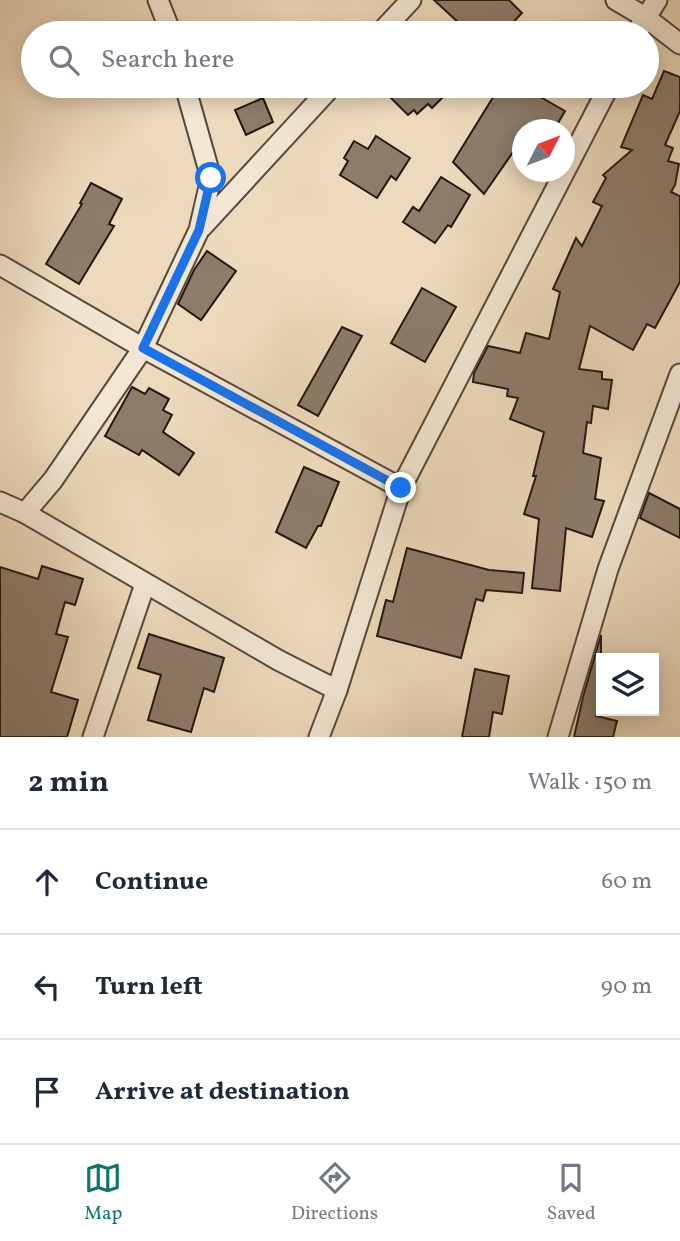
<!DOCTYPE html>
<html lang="en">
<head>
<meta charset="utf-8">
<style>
  body { margin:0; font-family:Vollkorn,serif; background:#f2f2f3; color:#1f2937 }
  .controls { position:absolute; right:21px; bottom:21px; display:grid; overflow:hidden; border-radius:0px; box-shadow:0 4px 18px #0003 }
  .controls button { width:63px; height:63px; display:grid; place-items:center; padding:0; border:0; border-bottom:2px solid #e0e1e3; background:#fff; color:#1f2937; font:35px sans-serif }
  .compass { position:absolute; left:512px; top:119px; width:63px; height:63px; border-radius:50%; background:#fff; box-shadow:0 4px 18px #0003; rotate:48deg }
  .stop { position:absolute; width:21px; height:21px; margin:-16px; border:5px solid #1a73e8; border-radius:50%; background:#fff }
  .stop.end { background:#1a73e8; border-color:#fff; box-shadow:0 2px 7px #0008 }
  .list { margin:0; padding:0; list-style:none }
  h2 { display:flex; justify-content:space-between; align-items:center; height:91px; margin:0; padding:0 28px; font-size:30px }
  h2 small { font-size:23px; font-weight:400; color:#747a83 }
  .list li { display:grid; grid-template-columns:46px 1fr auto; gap:21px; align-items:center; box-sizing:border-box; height:105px; padding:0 28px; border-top:2px solid #e0e1e3 }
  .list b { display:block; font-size:26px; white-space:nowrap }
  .list em { font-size:23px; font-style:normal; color:#747a83 }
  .icon { flex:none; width:38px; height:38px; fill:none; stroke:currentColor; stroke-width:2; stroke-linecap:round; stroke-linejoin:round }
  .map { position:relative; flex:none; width:680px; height:737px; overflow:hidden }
  .search { position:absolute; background:#fff; box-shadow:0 4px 18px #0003; left:21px; right:21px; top:21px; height:77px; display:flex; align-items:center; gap:18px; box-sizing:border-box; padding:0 24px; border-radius:38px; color:#747a83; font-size:26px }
  .sheet { height:406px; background:#fff }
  nav { display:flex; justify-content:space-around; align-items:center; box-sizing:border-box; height:98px; border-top:2px solid #e0e1e3; background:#fff; font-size:19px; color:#747a83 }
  nav a { display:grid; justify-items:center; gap:4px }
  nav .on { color:#0f766e }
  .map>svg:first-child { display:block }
</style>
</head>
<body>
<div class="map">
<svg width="680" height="737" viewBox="0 0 680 737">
  <rect width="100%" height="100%" fill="#eddabc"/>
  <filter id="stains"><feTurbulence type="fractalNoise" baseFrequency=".00286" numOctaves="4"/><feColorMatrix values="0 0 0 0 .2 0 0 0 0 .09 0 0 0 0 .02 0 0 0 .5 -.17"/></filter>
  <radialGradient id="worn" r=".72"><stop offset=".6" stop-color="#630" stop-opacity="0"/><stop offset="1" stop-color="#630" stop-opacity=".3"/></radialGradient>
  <g fill="#8d7c6a" stroke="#241711" stroke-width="2">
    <path d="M434,0H509L522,13L503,33H451L460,24Z"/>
    <path d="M664,71L680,77V111L665,145L673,148L668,161L679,164L675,185L671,192L680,196V282L655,328L647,324L633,350L590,326L579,369L602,372V379L612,380L608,409L593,406L591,423L587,422L583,453L601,458L595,499L604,501L592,537L566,528L560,591L532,588L539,519L524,514L536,476H533L544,432L510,419L518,398L507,396L508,389L473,382L474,373L488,346L520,353L526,333L549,339L560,292L553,289L576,238L582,246L602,206L593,202L606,178L603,175L632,150L621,147L643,95L652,99Z"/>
    <path d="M399,86H454L432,108L428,104L417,114L414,110L408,115L389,96Z"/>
    <path d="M500,86H521L565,111L554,130H522V139L484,194L453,162Z"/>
    <path d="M263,98L273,122L246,135L235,110Z"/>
    <path d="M376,136L410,158L396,180L391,176L377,198L340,175L348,161L344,158L354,141L368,149Z"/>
    <path d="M441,177L470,195L451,227L448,225L435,243L403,222L413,207L419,211Z"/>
    <path d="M91,183L122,199L109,224L114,226L79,284L46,264L82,204L80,203Z"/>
    <path d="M207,251L236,271L201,320L178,304L194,270Z"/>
    <path d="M422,288L456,307L425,362L391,343Z"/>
    <path d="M342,327L362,336L318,416L298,405Z"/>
    <path d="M132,387L145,394L149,388L169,399L163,410L172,415L163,432L194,453L179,475L142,450L139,455L105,436Z"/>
    <path d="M304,467L339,482L321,526H318L306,548L276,532Z"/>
    <path d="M649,493L680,509V538L640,518Z"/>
    <path d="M407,548L489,570L524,573L522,593L486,590L483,601L476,599L461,658L377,636L386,600L393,602Z"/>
    <path d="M42,566L83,579L75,605L65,602L56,634L68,637L51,692L78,700L67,737H0V567L38,579Z"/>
    <path d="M149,634L224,658L214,692L204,688L191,732L148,720L161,675L138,668Z"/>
    <path d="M601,635V704L596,716L617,721L613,737H574L583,697Z"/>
    <path d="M475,669L509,676L502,714L493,712L489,737H462Z"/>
  </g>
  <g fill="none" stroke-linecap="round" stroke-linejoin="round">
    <g stroke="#56483c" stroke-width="23">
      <g id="minor">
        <path d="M158,0L171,33"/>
        <path d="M616,0L645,17L680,44"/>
        <path d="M380,33L411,0"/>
        <path d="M636,33L657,0"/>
        <path d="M185,86L211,178L199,230L143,348L401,488"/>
        <path d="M202,227L332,86"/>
        <path d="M0,265L143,348L53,480L25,513"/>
        <path d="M0,502L25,513L278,660L337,690"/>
        <path d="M93,737L145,584"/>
        <path d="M319,737L337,690L401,488L609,86"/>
        <path d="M558,737L608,569L680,374"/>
      </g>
    </g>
    <use href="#minor" stroke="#f3e7d3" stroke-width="19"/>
  </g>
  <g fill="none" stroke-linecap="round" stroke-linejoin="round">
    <path stroke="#1a73e8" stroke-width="9" d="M211,178L199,230L143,348L401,488"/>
  </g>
  <rect width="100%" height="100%" filter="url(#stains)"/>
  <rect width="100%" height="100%" fill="url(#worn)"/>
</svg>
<div class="controls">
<button><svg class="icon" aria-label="layers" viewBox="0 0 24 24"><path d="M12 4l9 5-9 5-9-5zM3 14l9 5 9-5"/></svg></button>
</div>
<svg class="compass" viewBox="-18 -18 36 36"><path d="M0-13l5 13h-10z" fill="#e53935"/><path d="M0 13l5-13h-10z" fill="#747a83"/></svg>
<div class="stop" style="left:211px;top:178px"></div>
<div class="stop end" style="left:401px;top:488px"></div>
<div class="search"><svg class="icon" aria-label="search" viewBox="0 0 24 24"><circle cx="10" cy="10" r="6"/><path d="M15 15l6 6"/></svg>Search here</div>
</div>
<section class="sheet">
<h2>2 min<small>Walk · 150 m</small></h2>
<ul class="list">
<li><svg class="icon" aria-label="ahead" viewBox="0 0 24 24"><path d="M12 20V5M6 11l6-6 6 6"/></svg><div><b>Continue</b></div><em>60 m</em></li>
<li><svg class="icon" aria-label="left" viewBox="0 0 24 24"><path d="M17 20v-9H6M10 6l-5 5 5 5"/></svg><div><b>Turn left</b></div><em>90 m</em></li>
<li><svg class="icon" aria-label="arrive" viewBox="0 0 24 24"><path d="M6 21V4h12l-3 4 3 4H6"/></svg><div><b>Arrive at destination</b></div></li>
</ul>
</section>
<nav>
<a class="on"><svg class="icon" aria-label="map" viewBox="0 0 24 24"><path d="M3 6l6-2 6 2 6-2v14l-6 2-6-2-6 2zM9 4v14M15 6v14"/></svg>Map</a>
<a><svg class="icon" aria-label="directions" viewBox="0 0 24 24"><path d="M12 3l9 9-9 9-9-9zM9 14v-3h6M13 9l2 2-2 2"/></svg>Directions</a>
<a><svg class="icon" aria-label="saved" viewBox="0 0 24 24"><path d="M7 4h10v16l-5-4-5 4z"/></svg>Saved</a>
</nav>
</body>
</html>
